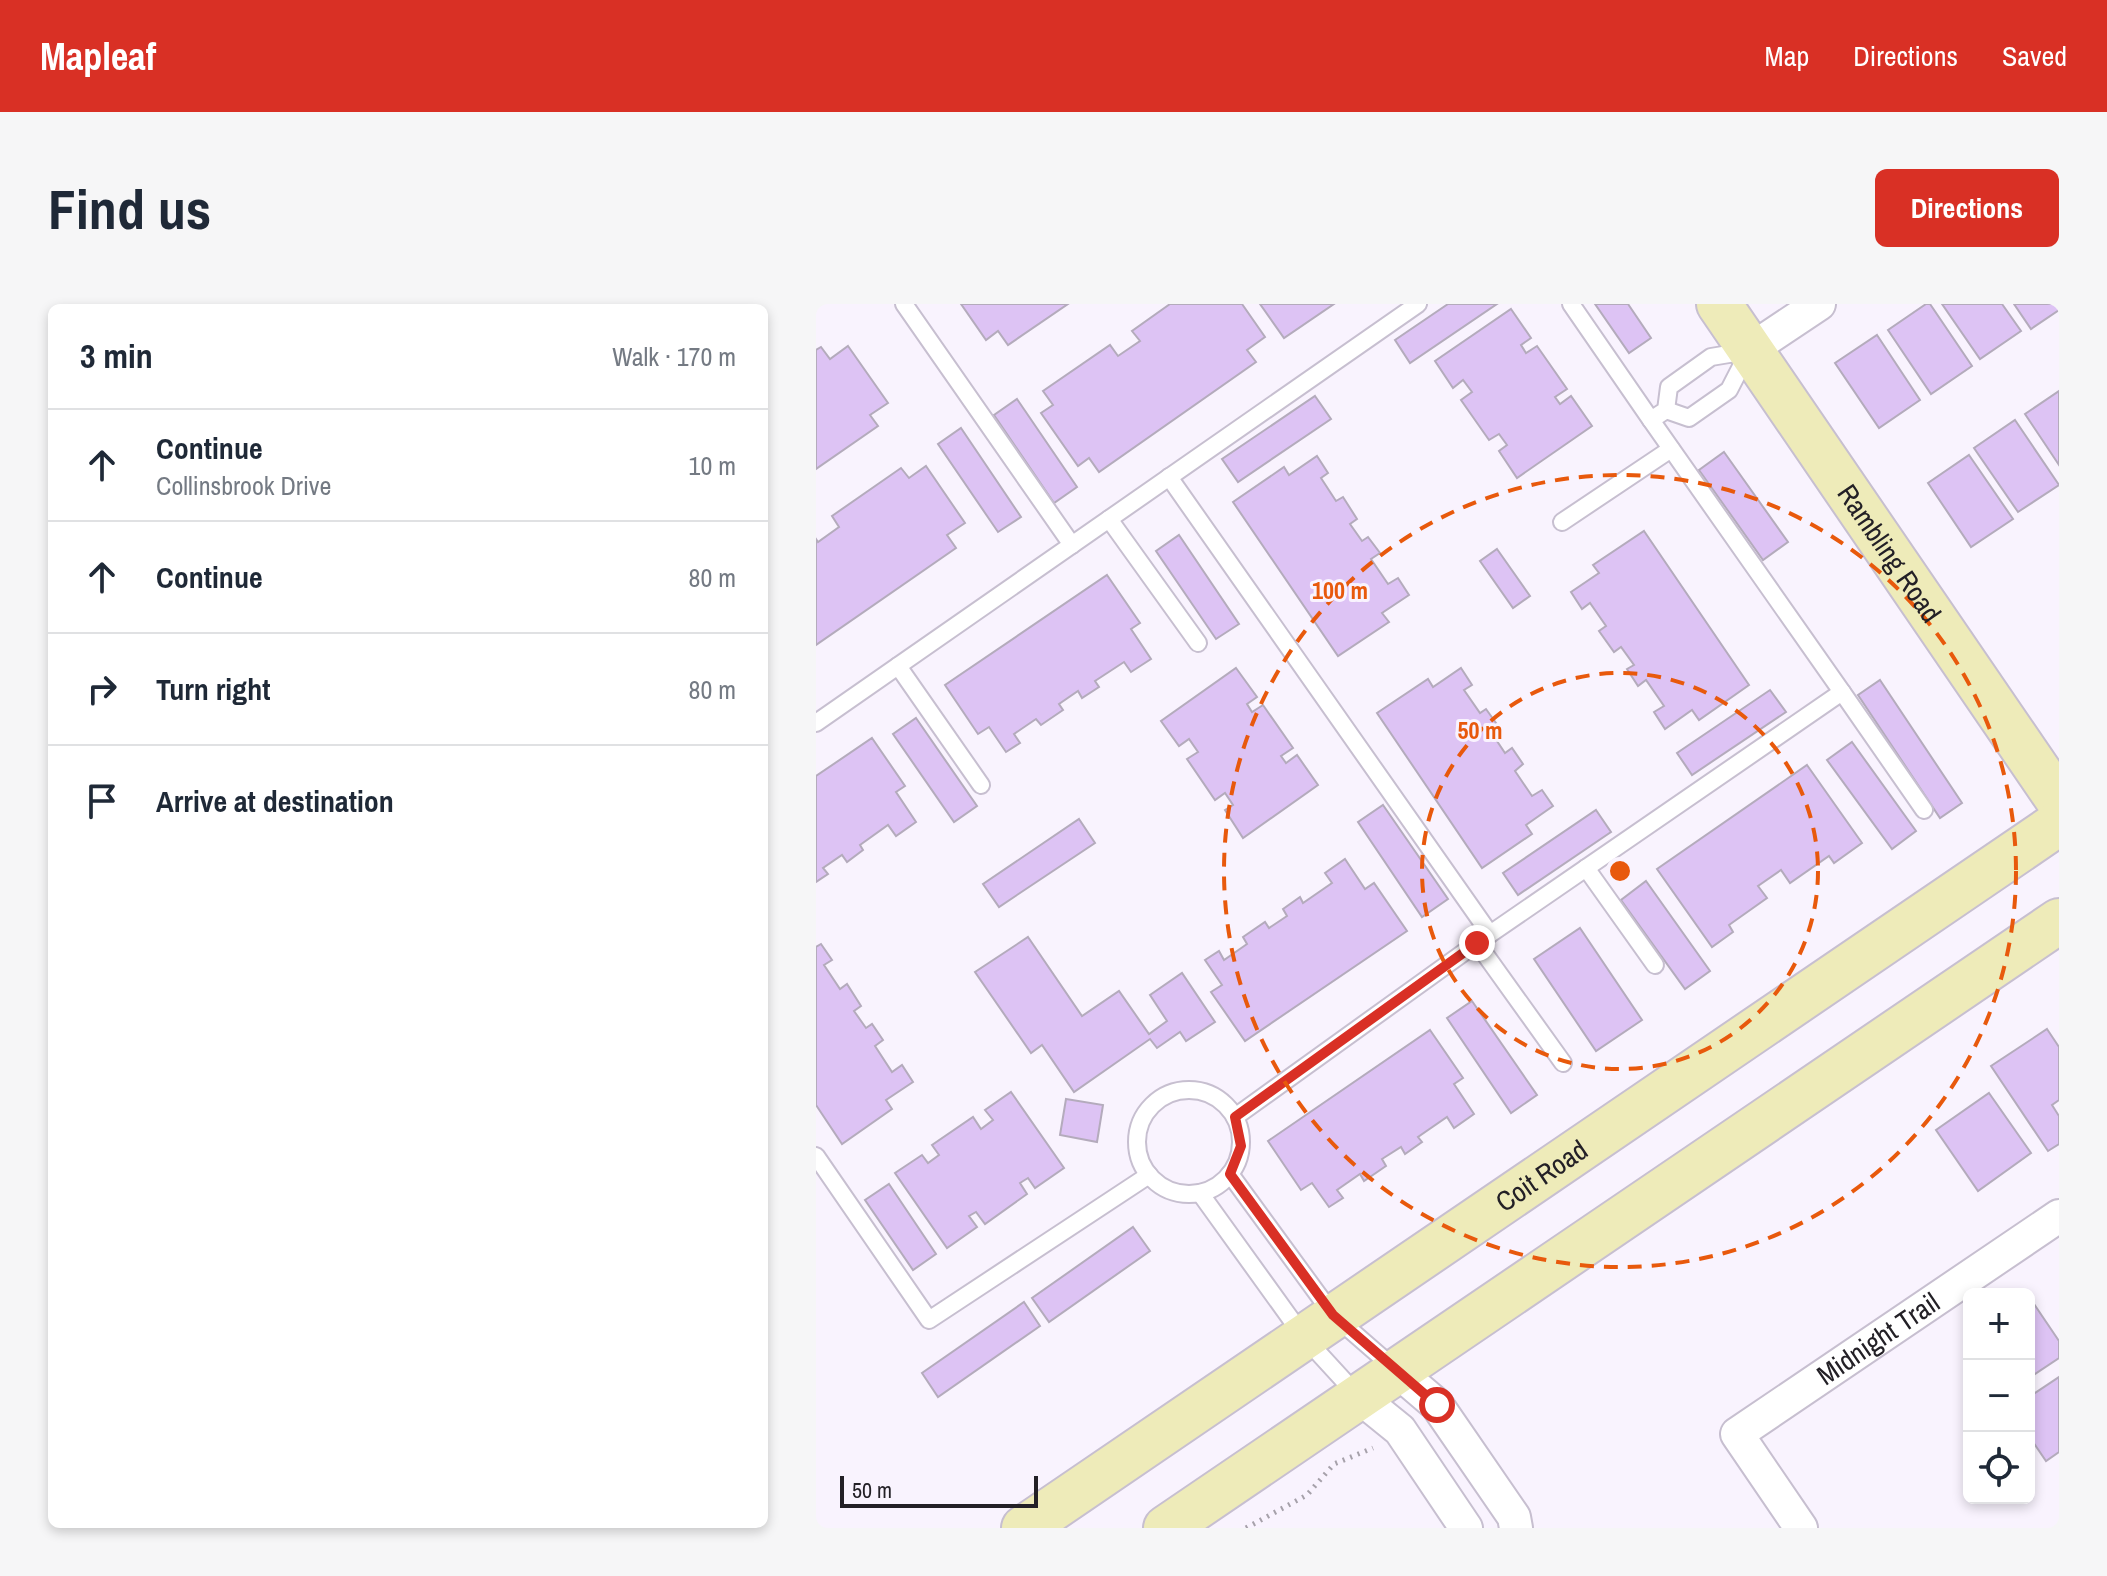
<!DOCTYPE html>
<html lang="en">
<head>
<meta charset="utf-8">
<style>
  body { margin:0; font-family:"Archivo Narrow",sans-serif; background:#f6f6f7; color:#1f2937 }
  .controls { position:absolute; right:24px; bottom:24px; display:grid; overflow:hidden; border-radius:12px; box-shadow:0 4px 12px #0003 }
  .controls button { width:72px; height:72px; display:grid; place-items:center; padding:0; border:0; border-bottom:2px solid #e0e1e3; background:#fff; color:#1f2937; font:40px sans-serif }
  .scale { position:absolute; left:24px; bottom:20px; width:198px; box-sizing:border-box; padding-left:8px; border:4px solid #232026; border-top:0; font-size:22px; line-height:28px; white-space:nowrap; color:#232026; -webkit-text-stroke:6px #f9f3fe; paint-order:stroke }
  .stop { position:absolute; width:24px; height:24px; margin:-18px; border:6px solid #d93025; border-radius:50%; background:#fff }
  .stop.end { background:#d93025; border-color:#fff; box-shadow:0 2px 8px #0008 }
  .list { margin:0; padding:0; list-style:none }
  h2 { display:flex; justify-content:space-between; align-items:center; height:104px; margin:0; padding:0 32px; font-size:34px }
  h2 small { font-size:26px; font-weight:400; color:#747a83 }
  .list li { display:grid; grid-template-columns:52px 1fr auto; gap:24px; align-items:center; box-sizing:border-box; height:112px; padding:0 32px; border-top:2px solid #e0e1e3 }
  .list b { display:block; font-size:30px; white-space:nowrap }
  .list p { margin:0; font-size:26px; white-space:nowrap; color:#747a83 }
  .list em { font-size:26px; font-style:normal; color:#747a83 }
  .icon { flex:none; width:44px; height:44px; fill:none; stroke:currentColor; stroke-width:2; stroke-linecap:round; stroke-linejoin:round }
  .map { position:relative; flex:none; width:1243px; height:1224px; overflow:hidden; border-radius:12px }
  header { display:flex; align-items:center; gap:48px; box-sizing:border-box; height:112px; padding:0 40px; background:#d93025; color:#fff }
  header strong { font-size:38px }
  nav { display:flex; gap:44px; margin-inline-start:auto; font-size:28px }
  .intro { display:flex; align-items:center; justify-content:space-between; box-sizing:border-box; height:192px; padding:0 48px }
  h1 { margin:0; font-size:56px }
  .button { padding:20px 36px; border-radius:12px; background:#d93025; color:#fff; font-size:28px; font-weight:700 }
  main { display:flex; gap:48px; padding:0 48px }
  aside { flex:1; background:#fff; border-radius:12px; box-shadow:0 4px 12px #0003 }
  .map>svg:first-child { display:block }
</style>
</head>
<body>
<header>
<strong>Mapleaf</strong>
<nav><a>Map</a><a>Directions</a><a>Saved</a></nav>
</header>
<div class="intro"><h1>Find us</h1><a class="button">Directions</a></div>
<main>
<aside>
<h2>3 min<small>Walk · 170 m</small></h2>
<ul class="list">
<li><svg class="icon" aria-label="ahead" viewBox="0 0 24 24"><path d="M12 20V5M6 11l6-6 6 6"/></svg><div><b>Continue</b><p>Collinsbrook Drive</p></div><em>10 m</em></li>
<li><svg class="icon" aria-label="ahead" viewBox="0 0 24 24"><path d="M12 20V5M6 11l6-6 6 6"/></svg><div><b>Continue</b></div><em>80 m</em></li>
<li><svg class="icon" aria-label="right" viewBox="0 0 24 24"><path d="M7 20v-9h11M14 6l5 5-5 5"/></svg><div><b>Turn right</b></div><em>80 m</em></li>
<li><svg class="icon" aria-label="arrive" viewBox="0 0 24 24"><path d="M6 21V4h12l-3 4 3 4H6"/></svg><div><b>Arrive at destination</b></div></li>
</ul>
</aside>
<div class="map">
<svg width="1243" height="1224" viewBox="0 0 1243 1224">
  <rect width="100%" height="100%" fill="#f9f3fe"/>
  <g fill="#ddc3f4" stroke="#b4abbc" stroke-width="2">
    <path d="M145,0H252L192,41L182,27L170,36Z"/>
    <path d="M354,0H426L449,33L431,46L440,58L283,168L273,154L262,162L225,109L237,101L227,87L294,41L302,52L324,37L316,27Z"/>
    <path d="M444,0H518L468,34Z"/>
    <path d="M632,0H681L594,59L579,36Z"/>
    <path d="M779,0H812L835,34L813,49Z"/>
    <path d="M1110,0H1114L1156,62L1115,90L1072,26Z"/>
    <path d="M1126,0H1186L1205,27L1164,55Z"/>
    <path d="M1198,0H1243V6L1215,25Z"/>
    <path d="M695,5L715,34L705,41L710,49L721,42L751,85L739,93L744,100L755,92L776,122L701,174L683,147L691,141L683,130L673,136L645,96L656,88L647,76L637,84L619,57Z"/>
    <path d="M1061,31L1104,96L1063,124L1019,59Z"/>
    <path d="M32,42L72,99L54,111L62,122L0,165V46L5,43L14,55Z"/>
    <path d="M1243,87V161L1209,110Z"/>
    <path d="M499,92L515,115L422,178L406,155Z"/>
    <path d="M201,95L261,183L238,199L178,111Z"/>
    <path d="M1199,116L1243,181L1202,208L1158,144Z"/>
    <path d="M145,124L205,213L182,228L122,140Z"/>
    <path d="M908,148L972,238L947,256L883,166Z"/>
    <path d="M1153,151L1197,215L1155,243L1112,179Z"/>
    <path d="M501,152L512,169L505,174L520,197L527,193L541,215L534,220L546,237L552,233L564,249L555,255L572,280L582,274L593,291L566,309L573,318L522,352L417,198L468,163L473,171Z"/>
    <path d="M110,162L149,219L131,231L140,244L0,341V235L2,238L23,223L16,212L85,164L93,174Z"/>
    <path d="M828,227L933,381L883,416L876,406L849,425L838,408L848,402L830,376L822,382L811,365L818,361L805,343L798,348L783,327L790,322L774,299L766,305L755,288L783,269L777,261Z"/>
    <path d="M363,231L423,320L400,335L340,247Z"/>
    <path d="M681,245L714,292L697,304L664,257Z"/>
    <path d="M291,271L324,319L315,325L335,355L315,368L308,358L279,377L283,383L266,394L262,387L243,400L247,406L225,421L220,415L198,430L204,439L190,448L173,423L162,430L129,381Z"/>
    <path d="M420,364L441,393L431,400L436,408L447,401L477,444L465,452L470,459L481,451L502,481L427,534L409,506L417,501L409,489L399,496L371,455L382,448L373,435L363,442L345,417Z"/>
    <path d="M645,364L656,381L648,386L664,409L670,405L685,426L677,431L689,449L696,444L707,460L699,467L716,492L726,486L737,502L710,521L716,530L666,564L561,409L612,375L617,383Z"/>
    <path d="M1064,376L1146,499L1124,514L1042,391Z"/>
    <path d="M954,386L970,408L876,471L861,449Z"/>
    <path d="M100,414L161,502L138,518L77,430Z"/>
    <path d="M56,434L89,482L80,488L100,518L80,532L72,521L44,541L47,546L31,558L26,551L7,564L12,570L0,578V472Z"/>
    <path d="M1036,438L1100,527L1076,545L1011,456Z"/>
    <path d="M991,461L1046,539L1018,559L1013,552L974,579L965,566L942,582L951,594L913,621L917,628L896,643L841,565Z"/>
    <path d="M567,501L632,595L606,613L542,518Z"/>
    <path d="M780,506L795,528L702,591L687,569Z"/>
    <path d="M263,515L279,539L183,603L167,580Z"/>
    <path d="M529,555L549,585L558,579L591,627L429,737L395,688L406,681L389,656L403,647L408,656L431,640L427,633L449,618L453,624L471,612L467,605L484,593L487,599L516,579L509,569Z"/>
    <path d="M830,577L894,667L869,685L805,596Z"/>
    <path d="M764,624L826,716L780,747L718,655Z"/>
    <path d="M212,633L266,712L303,687L333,730L351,717L334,691L366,669L399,718L370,737L364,728L341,744L334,735L258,788L226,741L215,749L159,668Z"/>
    <path d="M5,640L16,656L8,661L24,685L31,680L45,702L38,707L50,724L56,720L67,736L59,742L76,768L86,761L97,778L70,796L76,805L26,840L0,801V643Z"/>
    <path d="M656,697L721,791L695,809L631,714Z"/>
    <path d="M1231,725L1243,743V796L1236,801L1243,812V840L1232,847L1175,762Z"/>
    <path d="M614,726L647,774L638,780L658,810L638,824L631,813L602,833L606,838L589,850L585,843L566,855L570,862L548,877L544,870L521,886L527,894L513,903L496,879L485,886L452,837Z"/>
    <path d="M195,788L248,864L219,884L212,874L204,879L211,890L169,920L160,908L153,912L161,923L131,944L79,869L106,851L112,859L123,851L116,841L157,813L165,825L177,816L169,806Z"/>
    <path d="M1173,789L1215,849L1162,887L1120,826Z"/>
    <path d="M250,795L287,801L281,838L244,831Z"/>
    <path d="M73,880L120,950L97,966L49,896Z"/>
    <path d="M317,923L334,947L233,1018L216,994Z"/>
    <path d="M1216,997L1243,1037V1054L1213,1074V999Z"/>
    <path d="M208,998L224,1022L122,1093L106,1069Z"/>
    <path d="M1243,1073V1148L1230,1157L1213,1132V1093Z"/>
  </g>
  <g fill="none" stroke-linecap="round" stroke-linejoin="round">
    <g stroke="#c7bfd0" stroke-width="20">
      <g id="lane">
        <path d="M88,0L256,241"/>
        <path d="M755,0L835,116L850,106L853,83L895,53L931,47"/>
        <path d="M850,106L873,114L913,86L932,49"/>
        <path d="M835,116L1026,388"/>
        <path d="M353,173L674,630"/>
        <path d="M293,215L382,339"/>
        <path d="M746,218L855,145"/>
        <path d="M82,362L165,481"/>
        <path d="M0,419L602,0"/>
        <path d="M770,564L839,661"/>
        <path d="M661,639L747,759"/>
        <circle cx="373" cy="838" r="52"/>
        <path d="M419,813L661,639L1026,388L1108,506"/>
        <path d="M0,852L113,1016L333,871"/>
        <path d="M414,870L517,1011L579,1065"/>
        <path d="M384,889L487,1032L542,1092"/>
      </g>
    </g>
    <g stroke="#c7bfd0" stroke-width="36">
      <g id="street">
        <path d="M934,46L1003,0"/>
        <path d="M580,1066L621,1101L698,1213L700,1224"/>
        <path d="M542,1092L584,1126L650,1224"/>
        <path id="s1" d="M985,1224L921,1130L1243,912"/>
      </g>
    </g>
    <g stroke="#c7bfd0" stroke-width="48">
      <g id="secondary">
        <path id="s2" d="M903,0L1243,497"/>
        <path id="s3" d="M208,1224L1243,519"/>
        <path d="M350,1224L1243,617"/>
      </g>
    </g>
    <path stroke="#a6a1aa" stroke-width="5" stroke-dasharray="2 6" stroke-linecap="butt" d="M430,1224L491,1191L518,1160L557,1144"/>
    <use href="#lane" stroke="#fff" stroke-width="16"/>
    <use href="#street" stroke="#fff" stroke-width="32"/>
    <use href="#secondary" stroke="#eeebb9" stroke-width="44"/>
  </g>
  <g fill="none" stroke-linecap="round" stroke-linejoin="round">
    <path stroke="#d93025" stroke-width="10" d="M621,1101L517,1011L414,870L425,842L419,813L661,639"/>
  </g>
  <g fill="none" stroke="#e8590c" stroke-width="4" stroke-dasharray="14 10">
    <circle cx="804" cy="567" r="198"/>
    <circle cx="804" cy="567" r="396"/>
  </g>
  <g text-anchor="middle" stroke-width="6" stroke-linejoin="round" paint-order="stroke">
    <g font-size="28" fill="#232026" stroke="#f9f3fe">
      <text dy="10" stroke="none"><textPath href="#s2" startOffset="302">Rambling Road</textPath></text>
      <text dy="10" stroke="none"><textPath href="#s3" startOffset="626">Coit Road</textPath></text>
      <text dy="10" stroke="none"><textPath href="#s1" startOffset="284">Midnight Trail</textPath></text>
    </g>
  </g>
  <circle cx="804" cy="567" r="12" fill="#e8590c" stroke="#f9f3fe" stroke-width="4"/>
  <g font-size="24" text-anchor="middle" font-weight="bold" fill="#e8590c" stroke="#f9f3fe" stroke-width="6" stroke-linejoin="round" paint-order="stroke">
    <text x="524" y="295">100 m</text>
    <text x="664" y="435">50 m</text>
  </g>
</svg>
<div class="controls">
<button>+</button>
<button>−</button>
<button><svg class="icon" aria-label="locate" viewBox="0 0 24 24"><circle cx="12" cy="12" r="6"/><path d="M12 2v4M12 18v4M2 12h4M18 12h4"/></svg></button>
</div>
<div class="scale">50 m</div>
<div class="stop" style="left:621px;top:1101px"></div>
<div class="stop end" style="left:661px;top:639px"></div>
</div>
</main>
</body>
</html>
